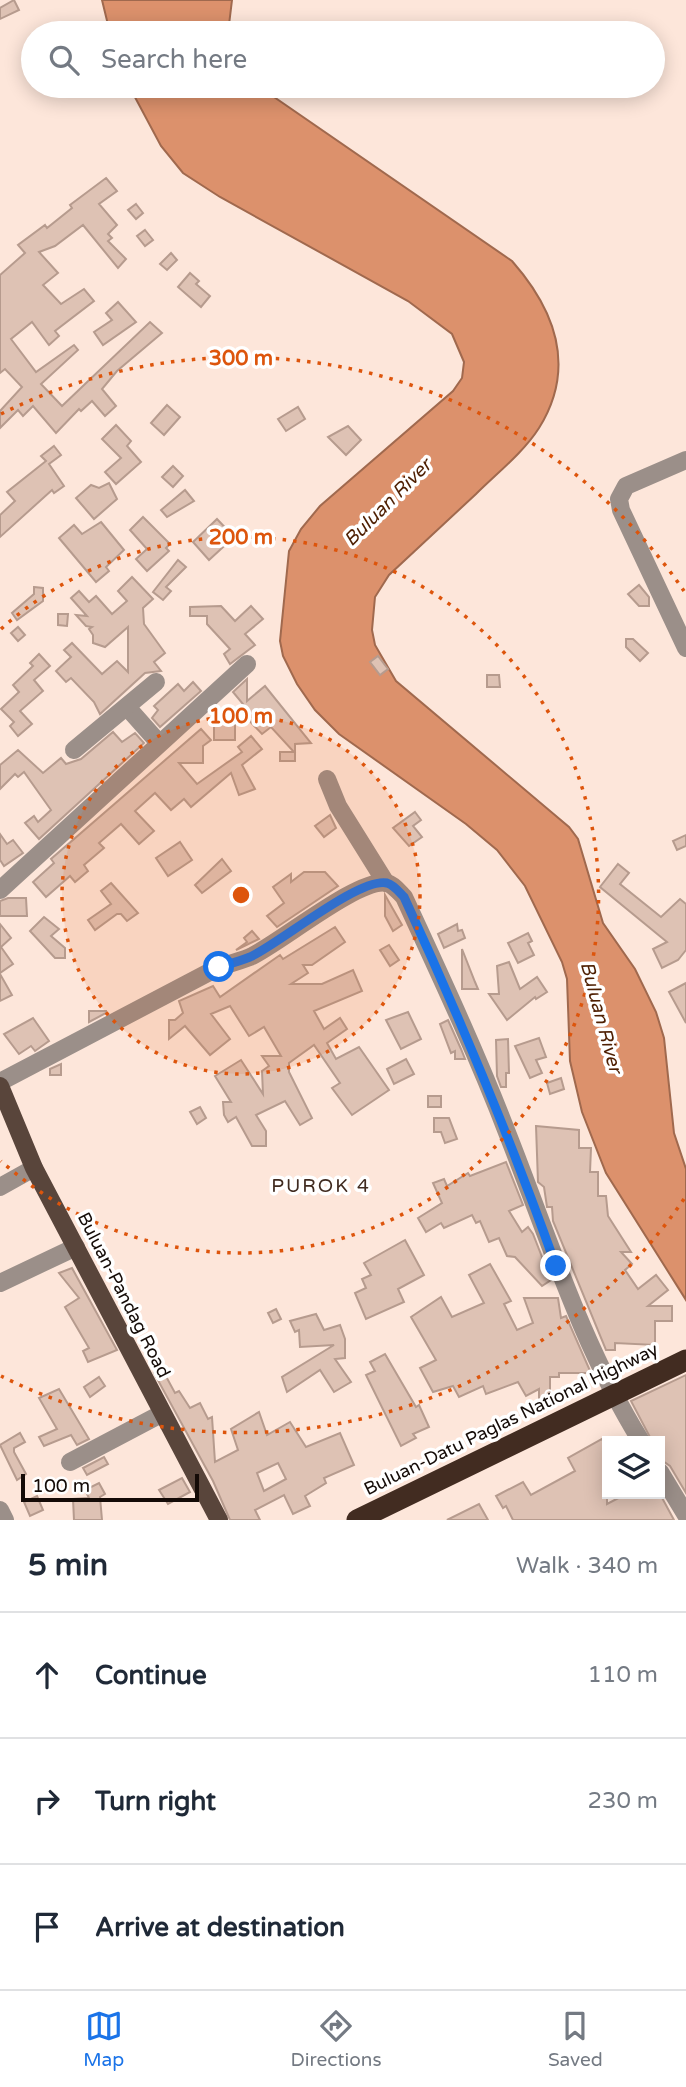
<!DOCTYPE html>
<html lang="en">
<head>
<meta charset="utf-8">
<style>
  body { margin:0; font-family:"Varela Round",sans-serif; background:#f6f6f7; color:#1f2937 }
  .controls { position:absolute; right:21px; bottom:21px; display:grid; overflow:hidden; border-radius:0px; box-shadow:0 4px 18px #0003 }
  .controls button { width:63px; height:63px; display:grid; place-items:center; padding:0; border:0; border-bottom:2px solid #e0e1e3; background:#fff; color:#1f2937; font:35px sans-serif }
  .scale { position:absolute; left:21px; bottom:18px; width:178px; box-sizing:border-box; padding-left:7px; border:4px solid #140b07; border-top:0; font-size:19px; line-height:24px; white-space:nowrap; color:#140b07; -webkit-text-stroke:5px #fff; paint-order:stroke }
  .stop { position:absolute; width:21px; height:21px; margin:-16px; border:5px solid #1a73e8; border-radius:50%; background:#fff }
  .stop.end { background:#1a73e8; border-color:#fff; box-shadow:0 2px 7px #0008 }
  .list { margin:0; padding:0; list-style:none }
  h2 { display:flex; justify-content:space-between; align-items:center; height:91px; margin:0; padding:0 28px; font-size:30px }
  h2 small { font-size:23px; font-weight:400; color:#747a83 }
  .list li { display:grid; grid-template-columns:46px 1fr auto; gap:21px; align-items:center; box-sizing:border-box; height:126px; padding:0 28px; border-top:2px solid #e0e1e3 }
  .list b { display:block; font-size:26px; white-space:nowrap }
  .list em { font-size:23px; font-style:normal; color:#747a83 }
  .icon { flex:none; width:38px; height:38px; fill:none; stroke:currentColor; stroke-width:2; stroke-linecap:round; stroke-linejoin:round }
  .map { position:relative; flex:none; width:686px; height:1520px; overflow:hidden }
  .search { position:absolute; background:#fff; box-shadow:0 4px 18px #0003; left:21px; right:21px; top:21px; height:77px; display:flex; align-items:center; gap:18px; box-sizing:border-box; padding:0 24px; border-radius:38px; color:#747a83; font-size:26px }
  .sheet { height:469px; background:#fff }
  nav { display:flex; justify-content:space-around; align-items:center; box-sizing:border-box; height:98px; border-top:2px solid #e0e1e3; background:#fff; font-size:19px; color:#747a83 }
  nav a { display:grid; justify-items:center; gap:4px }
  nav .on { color:#1a73e8 }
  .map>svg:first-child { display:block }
</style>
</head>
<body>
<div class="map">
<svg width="686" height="1520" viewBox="0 0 686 1520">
  <rect width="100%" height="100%" fill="#fde6da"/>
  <g fill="#dc916c" stroke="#a0694e" stroke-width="2">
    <path d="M102,0H232L228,33H110Z"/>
    <path d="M129,86H258L512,261C555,310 577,367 539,428C523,453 497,473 476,494C447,521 418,548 389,575L375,597L372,630L375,645L396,681L569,827L578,839L603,923L635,969L656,1012L664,1038L674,1133L686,1169V1300L606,1173L582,1112L570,1061L567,979L562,962L525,886L497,850L466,824L339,734L315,710L297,684L283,656L280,641L289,551L301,529L320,506L453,391L462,378L464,362L452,334L408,301L220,197L183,173L161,146Z"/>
  </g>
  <g fill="#dec2b4" stroke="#b69b8e" stroke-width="2" fill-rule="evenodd">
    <path d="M14,0L19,10L0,19V8Z"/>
    <path d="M106,178L117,191L99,204L117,225L108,234L112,238L108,241L126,259L118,268L83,225L55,246L39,252L58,273L43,285L61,304L84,289L94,301L55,331L59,336L49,345L32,322L11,339L36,372L74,345L78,350L41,384L62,406L150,322L162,333L117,371L102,389L116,406L105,416L92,401L81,411L79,409L56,433L33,406L23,416L18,410L0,428V411L22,387L5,369L0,373V275L25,253L18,245L45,225L47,228L72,208L70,205Z"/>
    <path d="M136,204L143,213L136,219L128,210Z"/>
    <path d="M145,230L153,240L145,246L137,236Z"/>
    <path d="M171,253L177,260L167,270L160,264Z"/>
    <path d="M190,273L199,281L196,284L210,296L201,307L178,287Z"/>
    <path d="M118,302L136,322L103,345L94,332L112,320L106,313Z"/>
    <path d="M167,405L180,417L164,435L151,423Z"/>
    <path d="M298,407L305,419L286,431L278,419Z"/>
    <path d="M116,425L131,441L127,446L141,462L116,484L105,472L121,458L102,439Z"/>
    <path d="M348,426L361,440L346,455L328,437Z"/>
    <path d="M54,446L61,455L49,464L64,486L54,493L52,490L0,537V515L15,501L7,492L46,461L41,456Z"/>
    <path d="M173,466L183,476L173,487L162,477Z"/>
    <path d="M109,483L117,499L94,519L76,498L91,485L99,488Z"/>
    <path d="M185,490L194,501L167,517L161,510Z"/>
    <path d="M143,517L170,544L166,548L169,551L147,571L136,559L147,549L130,530Z"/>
    <path d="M217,519L234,537L209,560L193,542Z"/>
    <path d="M101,522L124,550L106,567L109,571L96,582L59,538L74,525L82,534Z"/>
    <path d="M178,560L186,567L166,587L171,591L163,600L153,592Z"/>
    <path d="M132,577L153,599L143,608L144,624L165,653L154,662L161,671L145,673L100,714L94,702L71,678L66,682L56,671L71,657L64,650L72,643L102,674L117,661L128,672V627L105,647L93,643V635L89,629L92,627L86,626L76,615L87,616L71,598L79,591L89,602L96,596L112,614L127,601L118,591Z"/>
    <path d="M639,585L649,597V606H639L628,594Z"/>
    <path d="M34,587L43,588V601L17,620L12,613L34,594Z"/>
    <path d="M221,606L235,621L251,606L263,619L245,634L255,645L230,664L224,654L230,649L207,624V616H190V607Z"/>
    <path d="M58,614H68L67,626L58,625Z"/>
    <path d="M18,627L25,635L18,641L11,633Z"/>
    <path d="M626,639H633L648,653L640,661L626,647Z"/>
    <path d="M39,654L50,666L34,680L43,691L20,711L32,724L18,736L10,726L14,722L1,709L19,692L13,685L33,666L30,663Z"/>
    <path d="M378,656L388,669L380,675L370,662Z"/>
    <path d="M487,675H499L500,687H487Z"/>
    <path d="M247,679V701L265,686L311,743L295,744V761H280V752H294L271,727L262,734L243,714L248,710L233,692Z"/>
    <path d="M193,682L201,691L160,727L152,718L158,710L154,706L178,684L184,691Z"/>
    <path d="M218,722H235V740H214V726Z"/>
    <path d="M201,729L211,740L203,746V763H179L197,784L242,752L238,747L251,736L262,749L242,765L255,789L239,795L231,773L191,807L184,799L171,810L155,793L135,811L154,831L139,844L121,824L99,843L104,848L84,865L88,871L75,882L70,876L46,897L33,882L54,863L51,859Z"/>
    <path d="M113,732L122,742L135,733L144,743L39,839L25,823L34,816L38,822L51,810L24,772L18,777L15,774L0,789V765L18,750L43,773L61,758L66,764L81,759Z"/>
    <path d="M415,812L421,820L413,826L422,837L409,846L393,828Z"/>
    <path d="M330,815L336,828L324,837L315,826Z"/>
    <path d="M0,834L7,844L13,840L23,853L4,866L0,860Z"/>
    <path d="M686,835V846L677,850L673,841Z"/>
    <path d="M180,842L192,860L168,876L156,858Z"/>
    <path d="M222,859L231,871L202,893L195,885Z"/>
    <path d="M618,864L629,873L620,884L661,917L680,899L686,904V950L678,960L662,968L653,949L667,942L600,887Z"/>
    <path d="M304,872H325L338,886L277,927L267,916L284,903L273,887L291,874V882Z"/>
    <path d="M111,883L138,913L127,921L121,914H117L95,930L88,920L111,904L101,891Z"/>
    <path d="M385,895L402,925L393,931L385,916Z"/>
    <path d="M8,898H26L27,916H0V901Z"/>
    <path d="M44,917L59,929L51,936L65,948V958H55L30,931Z"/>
    <path d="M0,924L11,938L1,947L13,964L0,973Z"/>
    <path d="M457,924L458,931L462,930L465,938L444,948L438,934Z"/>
    <path d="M335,927L345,942L312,965H303L308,973L291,984H322L353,970L362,991L314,1011L324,1029L340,1018L347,1029L327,1043L336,1059L359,1047L389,1090L352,1115L332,1088L340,1083L314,1045L289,1063V1072L312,1118L300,1125L285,1101L256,1115L266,1131V1146H252L236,1117L228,1122L224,1115L223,1102H231L215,1076L241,1060L263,1094L262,1071L269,1066L262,1056H281L264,1027L249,1036L230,1006L211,1014L230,1039L210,1055L185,1026L169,1039V1020H175L183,1013L179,1001L213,986L220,997L280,955L283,959Z"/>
    <path d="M252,931L259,939L236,950L247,942L244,938Z"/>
    <path d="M528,933L532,941L528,943L534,955L518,963L508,943Z"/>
    <path d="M389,945L399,960L390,966L380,950Z"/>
    <path d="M462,949L475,982L478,989H462Z"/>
    <path d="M509,962L520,989L537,977L547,992L536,999L535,997L507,1020L489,994H499L497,966Z"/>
    <path d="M0,974L12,995L0,1001Z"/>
    <path d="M686,983V1023L669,992Z"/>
    <path d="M89,1011H106V1013L89,1022Z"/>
    <path d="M408,1012L421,1039L401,1049L386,1020Z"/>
    <path d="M33,1018L49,1041L35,1051L31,1046L19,1054L4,1034Z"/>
    <path d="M448,1020L461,1049L465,1059H455V1051L451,1053L440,1024Z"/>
    <path d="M539,1038L546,1057L536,1060L542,1073L530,1078L515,1046Z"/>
    <path d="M508,1039L509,1073H506V1087H501L497,1076L496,1040Z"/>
    <path d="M406,1059L414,1074L394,1084L387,1069Z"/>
    <path d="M61,1064V1075H50V1069Z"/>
    <path d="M561,1078L564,1089L550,1094L547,1083Z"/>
    <rect x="428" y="1096" width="13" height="11"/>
    <path d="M200,1107L206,1118L197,1124L190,1112Z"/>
    <path d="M434,1118H449L457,1139L445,1143L441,1132H434Z"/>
    <path d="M536,1126L579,1130V1148H591L590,1172H598V1196H606L608,1216L631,1252H621L632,1264L625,1270L638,1289L656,1275L668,1290L648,1306H672V1321H655V1345L615,1343V1350H606L553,1221L552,1207H547L544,1187L538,1182Z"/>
    <path d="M506,1162L523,1205L509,1211L522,1232L528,1227L533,1234L551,1280L542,1286L515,1257L507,1256L499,1238L489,1242L480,1221L476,1223L472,1215L444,1228L441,1223L426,1232L418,1218L442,1203L433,1183L444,1179L447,1186L468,1173L470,1176Z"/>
    <path d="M405,1240L424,1275L398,1289L404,1302L366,1319L355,1293L366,1288L362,1279L371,1275L364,1263Z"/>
    <path d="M490,1264L511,1301L504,1304L517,1330L533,1323L524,1298H558L561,1318L566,1316L591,1373H559V1377H550V1403H539V1389L526,1396L518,1382L486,1394L483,1386L459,1397L453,1386L433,1392L420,1368L436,1360L411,1317L441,1297L452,1317L484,1303L469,1275Z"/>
    <path d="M72,1268L117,1350L88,1362L83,1351L89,1348L65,1307L79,1298L59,1273Z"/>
    <path d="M276,1309L281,1319L273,1323L268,1313Z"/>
    <path d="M316,1314L324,1330L340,1325L345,1339V1358L335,1359L351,1382L334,1392L320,1370L287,1392L282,1377L334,1345L300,1347L299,1330L295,1332L290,1321Z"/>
    <path d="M385,1354L416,1407L419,1405L429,1427L413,1434L416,1438L401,1446L366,1375L375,1371L370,1362Z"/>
    <path d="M162,1369L175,1393L179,1391L190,1408L200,1403L208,1419L212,1417L215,1462L238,1450L231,1429L259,1412L267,1435L290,1422L306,1447L340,1433L354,1465L324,1478L326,1483L305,1496L310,1506L293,1514L284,1495L255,1510L260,1520H230L213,1481L154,1373ZM278,1463L286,1479L264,1491L257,1473Z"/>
    <path d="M686,1375V1493L670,1466L660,1459V1441H652L631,1401Z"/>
    <path d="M99,1377L105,1386L90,1397L84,1387Z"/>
    <path d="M59,1389L89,1439L77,1445L71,1435L44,1446L39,1437L57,1429L39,1398Z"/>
    <path d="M20,1433L25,1442L14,1448V1452L26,1474L17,1480L0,1445Z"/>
    <path d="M602,1439L607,1449V1504L626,1494H660L674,1520H513L506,1506L503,1508L496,1496L523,1482L531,1495L575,1471L568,1458Z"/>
    <path d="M104,1457L108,1464L87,1475L83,1468Z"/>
    <path d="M182,1478L190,1492L168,1504L159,1490Z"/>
    <path d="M99,1483L105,1494L100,1497L102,1520H74L73,1499L89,1498L85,1490Z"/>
    <path d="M37,1496L43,1510L30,1516L24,1502Z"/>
    <path d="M479,1504L488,1520H447Z"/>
  </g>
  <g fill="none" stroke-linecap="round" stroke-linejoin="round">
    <g stroke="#9b8f89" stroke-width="18">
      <path d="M686,460L626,486L619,499L621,510L686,648"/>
      <path d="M127,707L159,743"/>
      <path d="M74,750L156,682"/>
      <path d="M327,779L338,806L386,883"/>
      <path d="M0,890L247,664"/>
      <path d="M0,1082L219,967C229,964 240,961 250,957C279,944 359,877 387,883C394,885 399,892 404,897C440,975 477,1054 508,1135C549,1239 582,1346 641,1441"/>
      <path d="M0,1187L34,1168"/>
      <path d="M0,1283L76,1247"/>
      <path d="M70,1462L161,1414"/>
      <path d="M660,1472L686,1515"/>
      <path d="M0,1510L5,1520"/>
    </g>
    <path stroke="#59453b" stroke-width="18" d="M0,1086L34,1168L219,1520"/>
    <path stroke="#422c21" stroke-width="21" d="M357,1520L686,1360"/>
  </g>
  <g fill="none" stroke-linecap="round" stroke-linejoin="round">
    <path stroke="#1a73e8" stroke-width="9" d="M219,967C229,964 240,961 250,957C279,944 359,877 387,883C394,885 399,892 404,897C460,1018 511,1140 556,1266"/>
  </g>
  <circle cx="241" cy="895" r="179" fill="#dd550c" fill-opacity=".12"/>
  <g fill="none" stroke="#dd550c" stroke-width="3.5" stroke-dasharray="3.5 7">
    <circle cx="241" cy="895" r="179"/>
    <path d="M1 629A358 358 0 1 1 1 1161"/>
    <path d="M684 1199A537 537 0 0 1 1 1376M1 414A537 537 0 0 1 684 591"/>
  </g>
  <g text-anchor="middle" stroke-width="7" stroke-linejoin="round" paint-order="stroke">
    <g font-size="18" fill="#140b07" stroke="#fff">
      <text transform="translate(124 1295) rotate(63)" y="6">Buluan-Pandag Road</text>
      <text transform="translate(511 1419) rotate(-26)" y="6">Buluan-Datu Paglas National Highway</text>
    </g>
    <g font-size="19" font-style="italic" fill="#4e1f02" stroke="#fff">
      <text transform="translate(387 502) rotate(-45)" y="7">Buluan River</text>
      <text transform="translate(602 1017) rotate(75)" y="7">Buluan River</text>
    </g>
    <g font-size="19" letter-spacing="2" fill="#402b20" stroke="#fff">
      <text x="321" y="1192">PUROK 4</text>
    </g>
  </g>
  <circle cx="241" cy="895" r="10" fill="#dd550c" stroke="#fff" stroke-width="3.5"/>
  <g font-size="21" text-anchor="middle" font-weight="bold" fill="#dd550c" stroke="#fff" stroke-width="7" stroke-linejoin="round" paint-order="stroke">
    <text x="241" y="365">300 m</text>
    <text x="241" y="544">200 m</text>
    <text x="241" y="723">100 m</text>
  </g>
</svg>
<div class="controls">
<button><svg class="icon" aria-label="layers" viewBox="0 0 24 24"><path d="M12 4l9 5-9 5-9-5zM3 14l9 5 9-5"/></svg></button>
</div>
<div class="scale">100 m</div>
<div class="stop" style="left:219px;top:967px"></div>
<div class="stop end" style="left:556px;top:1266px"></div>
<div class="search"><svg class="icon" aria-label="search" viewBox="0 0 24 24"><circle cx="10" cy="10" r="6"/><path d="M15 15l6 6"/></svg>Search here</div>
</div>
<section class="sheet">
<h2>5 min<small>Walk · 340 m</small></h2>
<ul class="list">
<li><svg class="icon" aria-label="ahead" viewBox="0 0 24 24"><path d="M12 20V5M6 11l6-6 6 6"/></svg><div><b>Continue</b></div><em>110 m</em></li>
<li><svg class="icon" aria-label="right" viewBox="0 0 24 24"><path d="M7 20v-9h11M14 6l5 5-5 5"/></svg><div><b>Turn right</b></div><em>230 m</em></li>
<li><svg class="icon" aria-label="arrive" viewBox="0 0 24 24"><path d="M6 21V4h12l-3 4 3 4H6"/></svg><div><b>Arrive at destination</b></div></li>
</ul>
</section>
<nav>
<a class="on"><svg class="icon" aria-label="map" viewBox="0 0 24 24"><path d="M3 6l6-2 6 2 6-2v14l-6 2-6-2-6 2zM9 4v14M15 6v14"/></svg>Map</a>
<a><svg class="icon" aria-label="directions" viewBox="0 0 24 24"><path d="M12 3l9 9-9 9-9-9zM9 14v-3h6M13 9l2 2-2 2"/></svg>Directions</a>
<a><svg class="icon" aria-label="saved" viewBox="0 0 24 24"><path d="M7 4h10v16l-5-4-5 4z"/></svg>Saved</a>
</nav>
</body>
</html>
